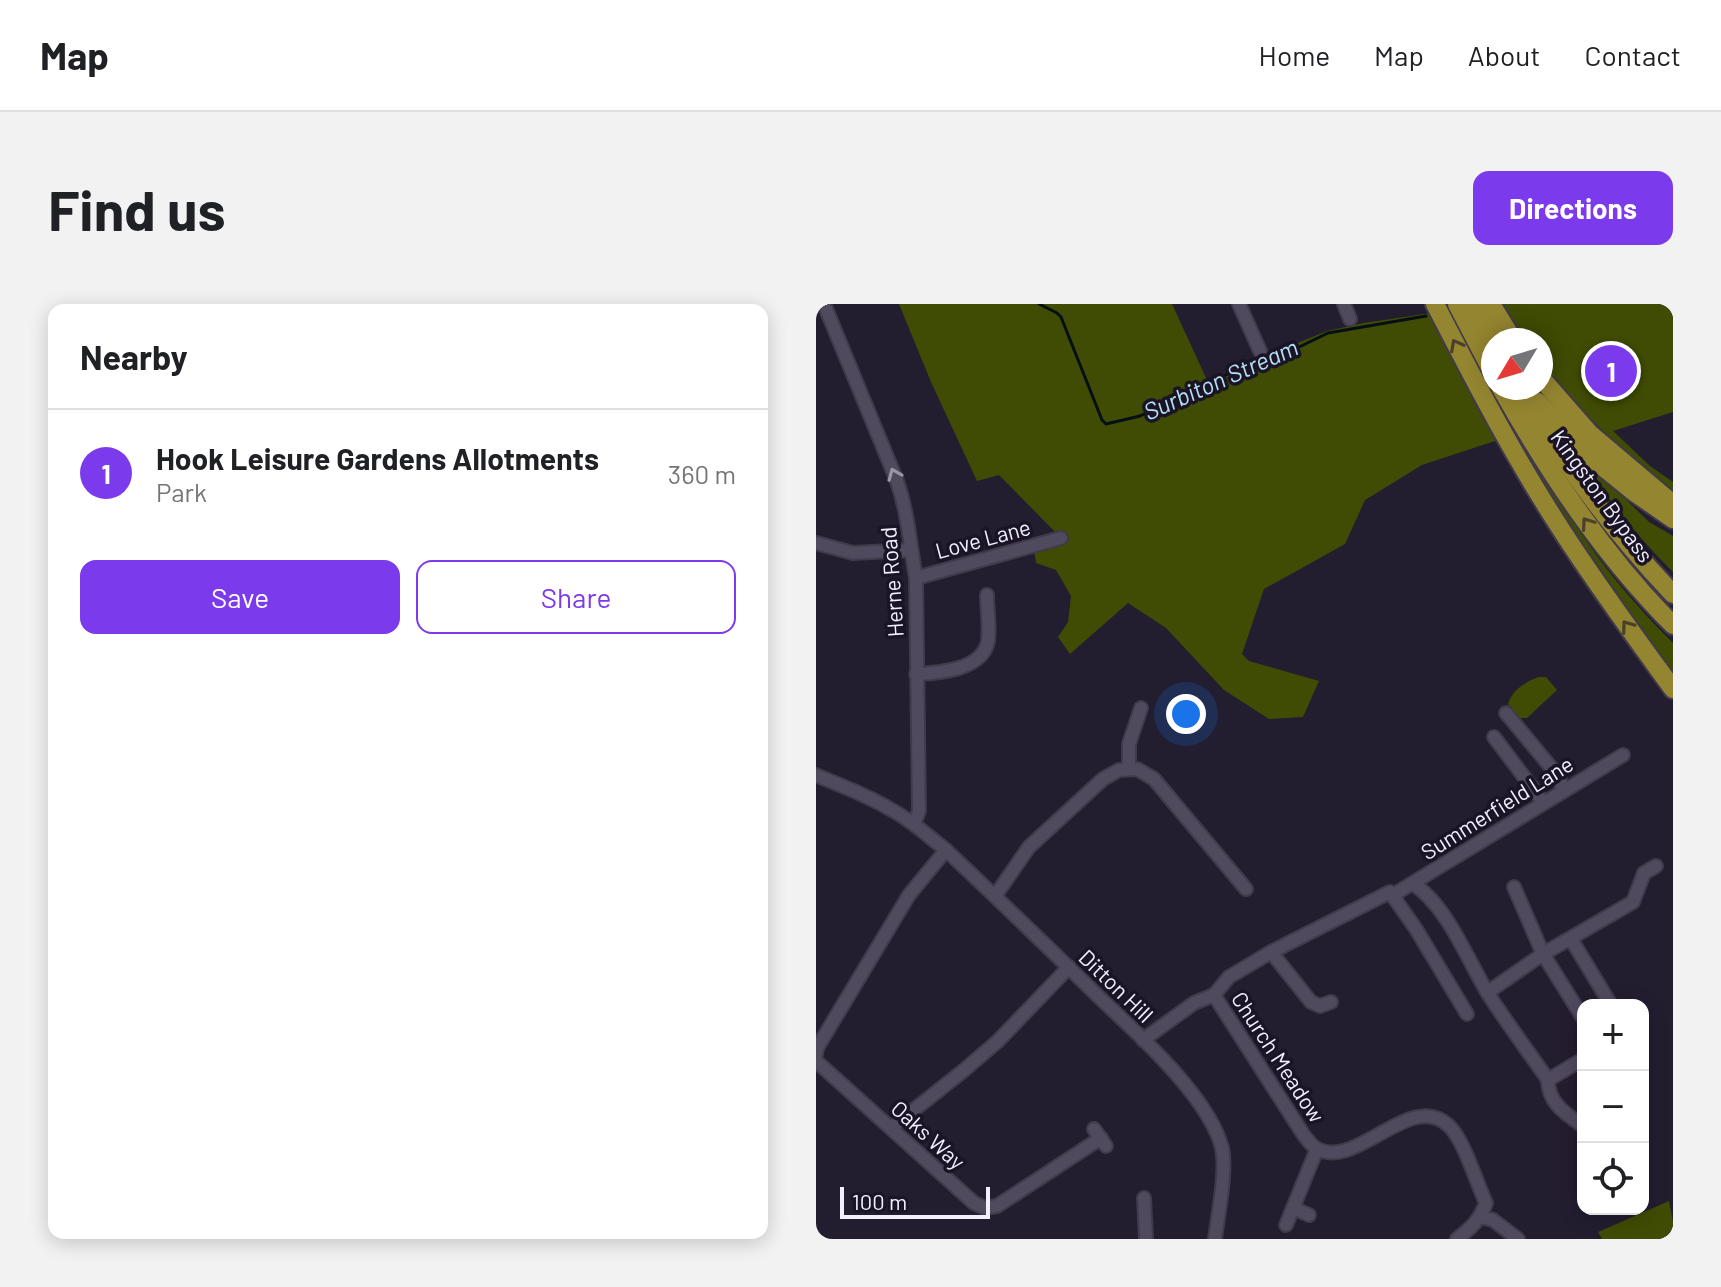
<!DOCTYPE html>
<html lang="en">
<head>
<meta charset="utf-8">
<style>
  body { margin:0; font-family:Barlow,sans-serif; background:#f2f2f2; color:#202124 }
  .controls { position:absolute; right:24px; bottom:24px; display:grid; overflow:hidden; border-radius:16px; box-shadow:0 4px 20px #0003 }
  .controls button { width:72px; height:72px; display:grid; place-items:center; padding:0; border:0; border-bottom:2px solid #e0e0e0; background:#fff; color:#202124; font:40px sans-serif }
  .compass { position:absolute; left:665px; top:24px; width:72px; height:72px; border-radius:50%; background:#fff; box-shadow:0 4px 20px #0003; rotate:232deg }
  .scale { position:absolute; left:24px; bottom:20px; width:150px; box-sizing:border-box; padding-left:8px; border:4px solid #f3f0fd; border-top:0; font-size:22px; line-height:28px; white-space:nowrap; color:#f3f0fd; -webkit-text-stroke:6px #1a1426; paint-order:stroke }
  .you { position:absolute; left:370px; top:410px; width:28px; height:28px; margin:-20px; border:6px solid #fff; border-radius:50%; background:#1a73e8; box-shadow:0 0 0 12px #1a73e833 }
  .badge { display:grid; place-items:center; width:52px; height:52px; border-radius:50%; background:#7c3aed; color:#fff; font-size:26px; font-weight:700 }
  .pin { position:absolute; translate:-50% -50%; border:4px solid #fff; box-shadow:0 2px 8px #0006 }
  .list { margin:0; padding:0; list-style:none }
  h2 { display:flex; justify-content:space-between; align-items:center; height:104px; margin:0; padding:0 32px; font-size:34px }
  h2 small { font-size:26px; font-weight:400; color:#757577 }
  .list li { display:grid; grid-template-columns:52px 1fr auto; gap:24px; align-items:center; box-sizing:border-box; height:128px; padding:0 32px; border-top:2px solid #e0e0e0 }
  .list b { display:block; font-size:30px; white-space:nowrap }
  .list p { margin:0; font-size:26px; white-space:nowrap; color:#757577 }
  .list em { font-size:26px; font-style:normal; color:#757577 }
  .actions { display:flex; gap:16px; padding:24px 32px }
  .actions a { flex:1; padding:18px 0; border:2px solid #7c3aed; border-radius:16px; text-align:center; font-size:28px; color:#7c3aed }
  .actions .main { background:#7c3aed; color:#fff }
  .icon { flex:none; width:44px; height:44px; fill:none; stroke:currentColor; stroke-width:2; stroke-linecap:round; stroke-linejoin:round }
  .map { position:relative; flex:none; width:857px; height:935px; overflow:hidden; border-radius:16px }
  header { display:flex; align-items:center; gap:48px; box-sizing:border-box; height:112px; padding:0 40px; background:#fff; border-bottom:2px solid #e0e0e0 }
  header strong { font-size:38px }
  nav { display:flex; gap:44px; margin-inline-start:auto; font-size:28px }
  .intro { display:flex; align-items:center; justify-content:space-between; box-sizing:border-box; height:192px; padding:0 48px }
  h1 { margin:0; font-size:56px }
  .button { padding:20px 36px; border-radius:16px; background:#7c3aed; color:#fff; font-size:28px; font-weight:700 }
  main { display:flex; gap:48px; padding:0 48px }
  aside { flex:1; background:#fff; border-radius:16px; box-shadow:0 4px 20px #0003 }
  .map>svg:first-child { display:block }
</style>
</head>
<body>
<header>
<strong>Map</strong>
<nav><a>Home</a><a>Map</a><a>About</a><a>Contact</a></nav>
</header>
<div class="intro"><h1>Find us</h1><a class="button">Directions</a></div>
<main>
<aside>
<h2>Nearby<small></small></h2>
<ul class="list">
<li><span class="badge">1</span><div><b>Hook Leisure Gardens Allotments</b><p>Park</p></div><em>360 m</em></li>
</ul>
<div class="actions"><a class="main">Save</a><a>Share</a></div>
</aside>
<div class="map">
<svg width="857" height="935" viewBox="0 0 857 935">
  <rect width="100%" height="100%" fill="#231d30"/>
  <g fill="#404c03">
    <path d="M83,0H356L391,76L511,27L548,19L615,9L682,136L606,161L549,196L529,240L448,285L426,350L433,357L503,377L487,413L453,415L408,386L350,324L312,299L254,350L242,333L252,318L255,292L240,266L220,259L218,246L253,232L245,234L183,171L161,177L115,78Z"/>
    <path d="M629,0H633C678,85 724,174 781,252C802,281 832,314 857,339V367C808,304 760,241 720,172C688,116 658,58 629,0Z"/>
    <path d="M686,0H857V108L797,127L834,162L857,178V187L805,144L757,98L725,58V36H709C701,23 695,12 686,0Z"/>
    <path d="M751,138L833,218L857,232V268C817,229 784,183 751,138Z"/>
    <path d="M722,373H730L741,386L711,414H704L692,400C696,386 708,379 722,373Z"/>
    <path d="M853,897L857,918V935H786L782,928Z"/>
  </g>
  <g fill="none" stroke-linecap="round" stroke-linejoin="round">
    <path stroke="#050f14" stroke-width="3" d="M223,0L241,9L245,13L286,116L290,120L324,112L390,78L479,45L512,29L610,12"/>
    <g stroke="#403a4a" stroke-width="16">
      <g id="minor">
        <path d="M8,0L81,177C92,209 94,241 100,274L103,507L98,520"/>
        <path d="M423,0L444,47"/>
        <path d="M528,0L534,15"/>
        <path d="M0,239L37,249L95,246"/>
        <path d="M100,274L245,234"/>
        <path d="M100,370C123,369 167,366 172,337C174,323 171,306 171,291"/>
        <path d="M690,409L743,473L747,487"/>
        <path d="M678,433L727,498"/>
        <path d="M313,465V440L325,404"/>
        <path d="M0,471C25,482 51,491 74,505C95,516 112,532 130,546C182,595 233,644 284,694C322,730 393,793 406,844C411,868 402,910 399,935"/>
        <path d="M597,580C629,599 652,656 671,688C690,718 712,747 732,776L767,755"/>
        <path d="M698,583L727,650L767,714"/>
        <path d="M577,591L807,451"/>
        <path d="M179,592L213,543L287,475L303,466L321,465L338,475L430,585"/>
        <path d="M755,635L795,701"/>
        <path d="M455,648L495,698L504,702L515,698"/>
        <path d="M672,688L727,650L817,598L828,569L840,562"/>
        <path d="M398,691L487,830C490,834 495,841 500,844C539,868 594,786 632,821C648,835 660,878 670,899C664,916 655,924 641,935"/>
        <path d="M327,736L378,699L398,691L413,673L455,648L574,588L600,625L651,710"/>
        <path d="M0,750L1,744L93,591L130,546"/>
        <path d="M0,757L158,899L169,904L181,902L285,834"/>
        <path d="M732,776C732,799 750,810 767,822"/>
        <path d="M75,824L147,767L182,737L253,663"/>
        <path d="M278,825L290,842"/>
        <path d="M328,894L330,935"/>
        <path d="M477,904L493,911"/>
        <path d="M665,913L677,916L702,935"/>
        <path d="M470,921L501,845"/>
      </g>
    </g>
    <g stroke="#403a4a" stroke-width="22">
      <g id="highway">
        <path d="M619,0C657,74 696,149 741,219C777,276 817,330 857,385"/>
        <path d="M641,0L677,69"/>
        <path d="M656,0L677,37"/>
        <path d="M675,0L697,36"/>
        <path d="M725,74L774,130L857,200"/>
        <path d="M685,84C733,169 788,252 857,321"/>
        <path d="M704,84C746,158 798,228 857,290"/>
        <path d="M722,98L766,146L818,188L857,215"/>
      </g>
    </g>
    <use href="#minor" stroke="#504a5f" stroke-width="12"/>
    <use href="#highway" stroke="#948530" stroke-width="18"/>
  </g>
  <defs><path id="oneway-chevron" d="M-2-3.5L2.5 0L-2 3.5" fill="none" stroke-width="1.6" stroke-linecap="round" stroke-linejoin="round" transform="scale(2)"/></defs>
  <g stroke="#4b412a">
    <use href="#oneway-chevron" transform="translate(640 41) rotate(-118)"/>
    <use href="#oneway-chevron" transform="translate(771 219) rotate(-125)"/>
    <use href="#oneway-chevron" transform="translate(811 322) rotate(-126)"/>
  </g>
  <use stroke="#9995a6" href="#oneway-chevron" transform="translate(78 170) rotate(-112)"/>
  <g text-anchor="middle" stroke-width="7" stroke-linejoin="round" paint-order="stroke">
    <g font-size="22" fill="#f3f0fd" stroke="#1a1426">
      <text transform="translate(786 192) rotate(54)" y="8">Kingston Bypass</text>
      <text transform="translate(167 235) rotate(-15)" y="8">Love Lane</text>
      <text transform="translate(76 278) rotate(-94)" y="8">Herne Road</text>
      <text transform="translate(681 504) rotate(-32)" y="8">Summerfield Lane</text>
      <text transform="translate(300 682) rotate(44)" y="8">Ditton Hill</text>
      <text transform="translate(462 753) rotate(57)" y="8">Church Meadow</text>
      <text transform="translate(112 831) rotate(42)" y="8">Oaks Way</text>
    </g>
    <g font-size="24" font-style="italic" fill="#b5e0f4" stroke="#1a1426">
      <text transform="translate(405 76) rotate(-24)" y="8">Surbiton Stream</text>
    </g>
  </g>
</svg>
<div class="controls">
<button>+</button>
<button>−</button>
<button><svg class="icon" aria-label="locate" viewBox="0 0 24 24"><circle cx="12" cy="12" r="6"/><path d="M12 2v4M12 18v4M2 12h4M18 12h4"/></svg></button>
</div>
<svg class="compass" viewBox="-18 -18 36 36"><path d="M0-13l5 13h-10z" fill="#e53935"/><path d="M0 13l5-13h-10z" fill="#757577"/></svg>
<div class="scale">100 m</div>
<div class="you"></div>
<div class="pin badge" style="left:795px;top:67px">1</div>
</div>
</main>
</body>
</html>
